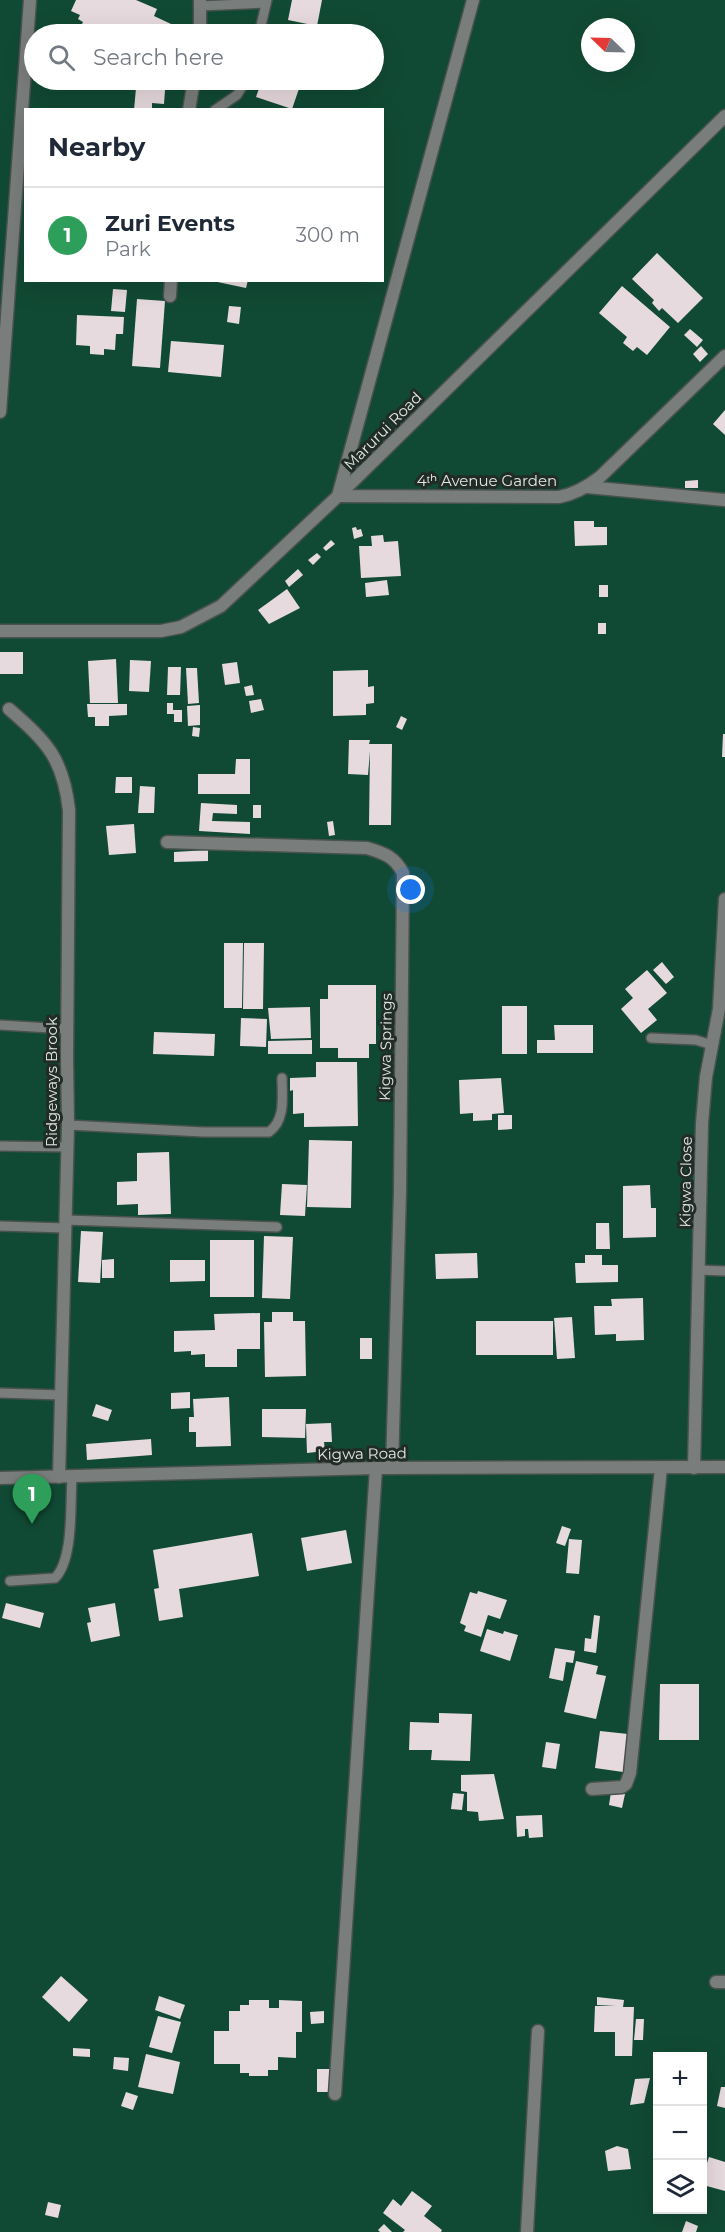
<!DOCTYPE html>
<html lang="en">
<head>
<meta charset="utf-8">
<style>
  body { margin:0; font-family:Montserrat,sans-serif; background:#f2f2f3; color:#1f2937 }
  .controls { position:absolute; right:18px; bottom:18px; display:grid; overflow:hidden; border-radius:0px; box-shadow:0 6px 24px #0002 }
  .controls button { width:54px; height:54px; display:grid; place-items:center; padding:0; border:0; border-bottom:2px solid #e0e1e3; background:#fff; color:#1f2937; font:30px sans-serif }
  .compass { position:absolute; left:581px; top:18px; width:54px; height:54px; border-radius:50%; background:#fff; box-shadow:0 6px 24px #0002; rotate:293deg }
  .you { position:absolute; left:411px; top:890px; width:21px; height:21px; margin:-15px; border:4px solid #fff; border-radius:50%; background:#1a73e8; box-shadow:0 0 0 9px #1a73e833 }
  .badge { display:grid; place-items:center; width:39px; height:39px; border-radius:50%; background:#ea580c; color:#fff; font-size:20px; font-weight:700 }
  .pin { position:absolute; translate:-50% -50px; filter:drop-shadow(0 2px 3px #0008) }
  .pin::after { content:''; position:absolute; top:32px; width:21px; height:18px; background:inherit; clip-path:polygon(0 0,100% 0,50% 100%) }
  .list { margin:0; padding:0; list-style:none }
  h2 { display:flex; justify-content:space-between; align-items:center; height:78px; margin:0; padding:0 24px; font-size:26px }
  h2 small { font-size:20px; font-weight:400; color:#747a83 }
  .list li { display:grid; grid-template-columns:39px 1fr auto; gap:18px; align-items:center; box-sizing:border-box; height:96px; padding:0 24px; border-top:2px solid #e0e1e3 }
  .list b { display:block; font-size:22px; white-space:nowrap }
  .list p { margin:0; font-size:20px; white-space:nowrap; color:#747a83 }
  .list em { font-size:20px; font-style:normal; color:#747a83 }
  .icon { flex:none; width:33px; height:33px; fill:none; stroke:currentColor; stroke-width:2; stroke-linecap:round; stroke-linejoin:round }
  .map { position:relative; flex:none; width:725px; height:2232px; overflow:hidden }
  .search { position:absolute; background:#fff; box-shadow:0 6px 24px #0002; left:24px; top:24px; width:360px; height:66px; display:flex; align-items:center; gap:15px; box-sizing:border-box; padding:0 21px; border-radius:33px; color:#747a83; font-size:22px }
  .panel { position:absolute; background:#fff; box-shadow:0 6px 24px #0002; left:24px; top:108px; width:360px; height:174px; border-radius:0px }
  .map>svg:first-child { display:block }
</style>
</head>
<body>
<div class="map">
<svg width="725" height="2232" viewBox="0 0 725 2232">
  <rect width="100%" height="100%" fill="#2c3631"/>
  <path fill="#114a34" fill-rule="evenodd" d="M0,0H725V2232H0ZM590,27H626V63H590ZM34,34H374V80H34ZM26,110H382V280H26ZM658,2056H702V2210H658Z"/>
  <g fill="#e7dade">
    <path d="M76,0H136L157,9L154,16L171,24L166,34H87L89,29L81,26L83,22L78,19L80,15L71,11Z"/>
    <path d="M292,0H322L317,26L288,20Z"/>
    <path d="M262,80H302L292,109L256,97Z"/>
    <path d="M136,88L165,90L164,104L152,103V110H134Z"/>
    <path d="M657,253L703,298L678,323L662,308L659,311L652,303L654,300L632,279Z"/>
    <path d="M208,280H248L246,288Z"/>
    <path d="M622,286L670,327L647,355L637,347L633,351L623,343L627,337L599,313Z"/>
    <path d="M113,289L127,290L125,312L111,311Z"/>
    <path d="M137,299L165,301L160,368L132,366Z"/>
    <path d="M229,306L241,307L239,324L227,322Z"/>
    <path d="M77,315L124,317L123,334H116L115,350L104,349V355L90,354V346L76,345Z"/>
    <path d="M690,329L703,340L697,347L684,335Z"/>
    <path d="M171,341L224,345L221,377L168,372Z"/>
    <path d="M701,346L708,354L700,362L693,354Z"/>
    <path d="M725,410V435L713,424Z"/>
    <path d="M698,480V488H685V481Z"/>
    <path d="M574,521H594V527H607V545L575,546Z"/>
    <path d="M356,527L357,530L361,529L363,536L354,539L352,528Z"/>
    <path d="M383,535L384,542L398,541L401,576L361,578L359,546H372L371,536Z"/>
    <path d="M331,540L335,544L326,551L323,548Z"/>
    <path d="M317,553L321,557L313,565L308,560Z"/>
    <path d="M298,569L303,575L289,587L285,581Z"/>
    <path d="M387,580L389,595L366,597L365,583Z"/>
    <rect x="599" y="585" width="9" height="12"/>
    <path d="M287,589L300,608L269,624L258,610Z"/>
    <rect x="598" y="623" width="8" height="11"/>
    <rect x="0" y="652" width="23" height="22"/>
    <path d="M116,659L118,703H90L88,661Z"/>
    <path d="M130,660L151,661L149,692L129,691Z"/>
    <path d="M237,662L240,683L225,685L222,664Z"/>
    <path d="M168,667H181L180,695H167Z"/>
    <path d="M186,668H197L199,703L188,704Z"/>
    <path d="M368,670V687L374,686V703L366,704V715L333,716V671Z"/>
    <path d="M252,685L254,695L246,696L244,687Z"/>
    <path d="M261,699L264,710L251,713L249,701Z"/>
    <path d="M167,703H173V710H182V722H174V714H167Z"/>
    <path d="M87,704H127V715L109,716V726H95V717H88Z"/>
    <path d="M200,705V725L188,726L187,706Z"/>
    <path d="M401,716L407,719L402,730L396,727Z"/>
    <path d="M193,727L200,728L199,737L192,736Z"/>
    <path d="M723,734H725V757H722Z"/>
    <path d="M349,740H370L369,744H392L391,825H369L370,751L368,775L348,774Z"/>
    <path d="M236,759H250V794H198V774H235Z"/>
    <path d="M116,777H132V793H115Z"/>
    <path d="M140,786L155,787L154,813H138Z"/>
    <path d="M201,803L237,805V814L213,813L212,821L250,822V834L199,831Z"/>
    <rect x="253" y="805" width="8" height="13"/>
    <path d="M333,821L335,835L329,836L327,822Z"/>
    <path d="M134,824L136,853L109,855L106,826Z"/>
    <path d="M208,850V861L174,862V852Z"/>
    <path d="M224,943H243L242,1008H224Z"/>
    <path d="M244,943H264L263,1009H243Z"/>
    <path d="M662,962L674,977L666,984L653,970Z"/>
    <path d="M647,970L667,993L648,1009L657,1020L641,1033L621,1009L633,998L625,989Z"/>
    <path d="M328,985H376V1044H369V1058H338V1048H320V999H328Z"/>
    <rect x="502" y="1006" width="25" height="48"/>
    <path d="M310,1007L311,1038L271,1039L268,1008Z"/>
    <path d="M241,1018L267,1019L266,1047L240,1046Z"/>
    <path d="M554,1025H593V1053H537V1040H555Z"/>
    <path d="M154,1032L215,1034L214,1056L153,1054Z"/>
    <path d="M312,1040V1054H268V1041Z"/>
    <path d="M316,1062H357L358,1126L304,1127V1113L293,1114V1090L290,1091V1078L316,1077Z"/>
    <path d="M501,1078L504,1113L492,1114V1120L473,1121V1113L460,1114L459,1080Z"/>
    <path d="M498,1115H512V1129L498,1130Z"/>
    <path d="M309,1140L352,1141L351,1208L307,1207Z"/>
    <path d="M169,1152L171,1214L138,1215V1204L117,1205V1182L137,1181V1153Z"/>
    <path d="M282,1184L307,1185L305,1216L280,1215Z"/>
    <path d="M650,1185L651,1208H656V1237L623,1238V1186Z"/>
    <path d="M596,1223H609L610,1249H596Z"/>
    <path d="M81,1231L103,1232L100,1283L78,1282Z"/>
    <path d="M264,1236L293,1237L290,1299L262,1298Z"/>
    <rect x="210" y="1240" width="44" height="57"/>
    <path d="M477,1253L478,1278L436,1279L435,1254Z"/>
    <path d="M585,1255H602V1265H618V1282L576,1283L575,1263H585Z"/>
    <path d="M114,1259V1278H102V1260Z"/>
    <path d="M170,1260H205V1281L170,1282Z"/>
    <path d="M643,1298L644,1340L616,1341V1334L595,1335L594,1306H612L611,1299Z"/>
    <path d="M272,1312H293V1321H305L306,1376L265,1377L264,1322H272Z"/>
    <path d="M260,1313V1349H237V1367H205V1354L191,1355V1351L174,1352V1331L215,1330L214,1314Z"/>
    <path d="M572,1317L575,1358L557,1359L554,1318Z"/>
    <rect x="476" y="1321" width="77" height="34"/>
    <rect x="360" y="1338" width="12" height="21"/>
    <path d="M190,1392V1408L171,1409V1393Z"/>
    <path d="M229,1397L231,1446L196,1447V1432H189V1417H194L193,1399Z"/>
    <path d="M96,1404L112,1410L108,1421L92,1416Z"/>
    <path d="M262,1409H306L305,1438L262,1437Z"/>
    <path d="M331,1423L332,1442H324L325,1451L307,1453L306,1424Z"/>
    <path d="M151,1439L152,1455L87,1460L86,1444Z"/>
    <path d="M562,1526L571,1529L565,1546L556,1543Z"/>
    <path d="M346,1530L352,1563L307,1571L301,1538Z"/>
    <path d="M252,1533L259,1576L179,1589L183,1617L159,1621L154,1589L159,1588L153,1550Z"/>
    <path d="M569,1539L582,1540L579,1574L566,1573Z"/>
    <path d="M478,1591L507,1600L500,1619L488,1615L481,1637L464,1631L466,1626L460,1623L470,1592L477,1594Z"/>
    <path d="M6,1603L44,1613L40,1628L2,1618Z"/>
    <path d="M115,1603L120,1636L91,1642L87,1623L91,1622L88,1608Z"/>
    <path d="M594,1615L600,1616L596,1653L584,1651L585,1638L591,1639Z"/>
    <path d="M487,1629L503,1634L504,1631L518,1635L510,1661L480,1651Z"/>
    <path d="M555,1648L575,1651L573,1663L566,1662L563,1681L549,1678Z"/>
    <path d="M576,1661L598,1666L596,1674L606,1676L596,1719L564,1712Z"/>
    <path d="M660,1684H699V1740H659Z"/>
    <path d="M439,1713L472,1714L470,1761L431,1760L432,1750H409L410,1722L439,1723Z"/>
    <path d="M600,1731L628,1734L623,1772L595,1768Z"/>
    <path d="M546,1742L560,1744L556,1769L542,1767Z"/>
    <path d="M494,1774L504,1819L479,1821L478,1812L467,1811V1792L461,1791V1775Z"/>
    <path d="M611,1792L625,1794L622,1808L609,1805Z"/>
    <path d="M453,1793L464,1794L462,1810L451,1809Z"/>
    <path d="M542,1815L543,1837L529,1838L528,1829H525V1836L517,1837L516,1816Z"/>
    <path d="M61,1976L88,2000L69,2022L42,1997Z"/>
    <path d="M159,1996L185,2005L180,2019L155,2010Z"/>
    <path d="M597,1997L624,2000L623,2007H634L632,2056H615V2032H594L595,2006H616L597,2005Z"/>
    <path d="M249,2000H269V2008H279V2000L302,2001V2032H296V2058L278,2057V2070H268V2076H249V2073H240V2064H214V2031H229V2011H240V2005H249Z"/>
    <path d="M324,2011V2023L311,2024L310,2012Z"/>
    <path d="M158,2016L181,2022L172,2053L149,2047Z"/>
    <path d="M636,2019H644L643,2040H634Z"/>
    <path d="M73,2048L90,2049V2057L73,2056Z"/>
    <path d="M146,2054L180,2062L173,2094L138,2087Z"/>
    <path d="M114,2057L129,2058L128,2071L113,2069Z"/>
    <rect x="317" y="2069" width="15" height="23"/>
    <path d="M650,2078L644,2103L630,2105L635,2079Z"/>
    <path d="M721,2087H725V2108L717,2106Z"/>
    <path d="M126,2092L138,2096L133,2110L121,2106Z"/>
    <path d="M617,2146L628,2149L631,2169L608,2171L605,2151Z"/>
    <path d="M709,2157L725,2162V2191L703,2185L702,2162L707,2163Z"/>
    <path d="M412,2191L432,2206L424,2216L442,2230L441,2232H403L405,2230L383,2213L393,2199L401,2206Z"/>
    <path d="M48,2202L61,2205L58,2218L45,2215Z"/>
    <path d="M686,2221L698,2226L696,2232H682Z"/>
    <path d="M384,2224L392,2232H380L378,2230Z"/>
  </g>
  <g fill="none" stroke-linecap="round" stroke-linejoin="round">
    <g stroke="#49524e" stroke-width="12">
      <g id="service">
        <path d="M200,6L266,3"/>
        <path d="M259,34L267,0"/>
        <path d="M215,110L237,95L246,80"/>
        <path d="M0,1025L67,1029"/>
        <path d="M651,1038L696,1040L712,1045"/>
        <path d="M68,1125L203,1132H269C286,1120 282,1096 282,1078"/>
        <path d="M0,1146L67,1147"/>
        <path d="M65,1220L277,1227"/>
        <path d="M0,1226L65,1228"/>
        <path d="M699,1270L725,1271"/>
        <path d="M0,1393L61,1395"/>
        <path d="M10,1581L55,1578C74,1559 70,1504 72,1477"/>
      </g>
    </g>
    <g stroke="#49524e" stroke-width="15">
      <g id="minor">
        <path d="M473,0L338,496L559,497C575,494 587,487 600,477L725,356"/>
        <path d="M200,34V0"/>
        <path d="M189,110L194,80"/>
        <path d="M170,296L171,280"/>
        <path d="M0,412L30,0"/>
        <path d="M587,487L725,500"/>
        <path d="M9,709C47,742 63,758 69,810L67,1058L68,1125L59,1477"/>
        <path d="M167,842L367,848C384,853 395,857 403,873L400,1192L392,1468"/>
        <path d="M694,1468L702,1123L706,1077L719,1009L725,899"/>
        <path d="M0,1478L376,1468L725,1467"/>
        <path d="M592,1789L622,1787L626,1784L630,1773L661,1468"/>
        <path d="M716,1982H725"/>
        <path d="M335,2094L376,1468"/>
        <path d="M527,2232L538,2031"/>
      </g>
    </g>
    <g stroke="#49524e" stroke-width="15">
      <path id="tertiary" d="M0,631H161L181,627L221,606L338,496L725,116"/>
    </g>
    <use href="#service" stroke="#797e7c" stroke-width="9"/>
    <use href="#minor" stroke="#797e7c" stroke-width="12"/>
    <use href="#tertiary" stroke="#797e7c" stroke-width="12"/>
  </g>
  <g text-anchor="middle" stroke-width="6" stroke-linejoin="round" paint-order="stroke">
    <g font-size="15" fill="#e1e7e4" stroke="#222c27">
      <text transform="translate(383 431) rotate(-45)" y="5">Marurui Road</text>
      <text x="487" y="486">4ᵗʰ Avenue Garden</text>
      <text transform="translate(386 1047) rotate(-89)" y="5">Kigwa Springs</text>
      <text transform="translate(52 1082) rotate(-90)" y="5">Ridgeways Brook</text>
      <text transform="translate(686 1182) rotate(-89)" y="5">Kigwa Close</text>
      <text transform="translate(362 1454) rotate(-1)" y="5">Kigwa Road</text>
    </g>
  </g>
</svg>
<div class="controls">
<button>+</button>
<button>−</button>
<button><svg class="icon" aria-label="layers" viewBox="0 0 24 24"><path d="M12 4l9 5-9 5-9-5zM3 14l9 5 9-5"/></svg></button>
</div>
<svg class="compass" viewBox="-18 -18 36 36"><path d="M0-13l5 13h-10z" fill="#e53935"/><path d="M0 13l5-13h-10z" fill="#747a83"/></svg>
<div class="you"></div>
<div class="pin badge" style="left:32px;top:1524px;background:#2e9e5b">1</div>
<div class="search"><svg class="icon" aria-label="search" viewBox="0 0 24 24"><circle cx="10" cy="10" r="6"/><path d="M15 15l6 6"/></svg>Search here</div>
<section class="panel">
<h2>Nearby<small></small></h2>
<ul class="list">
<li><span class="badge" style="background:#2e9e5b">1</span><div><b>Zuri Events</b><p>Park</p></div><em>300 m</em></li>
</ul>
</section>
</div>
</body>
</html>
